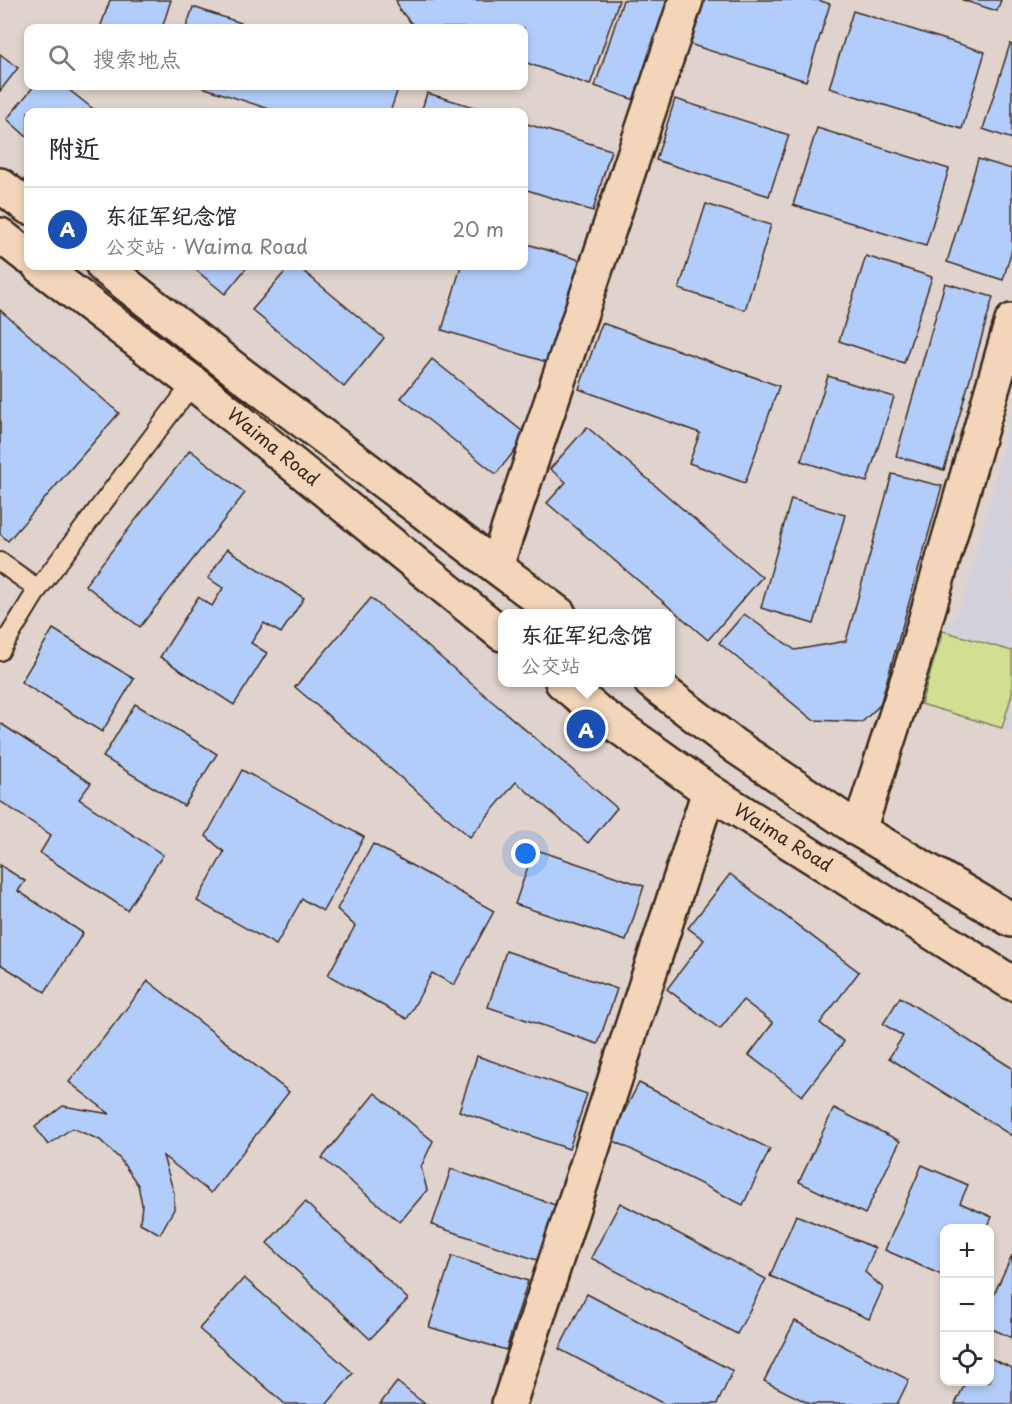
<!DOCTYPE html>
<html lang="zh">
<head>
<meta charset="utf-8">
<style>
  body { margin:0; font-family:"Playpen Sans","LXGW WenKai TC",sans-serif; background:#f2f2f3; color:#2b2b33 }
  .controls { position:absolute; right:18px; bottom:18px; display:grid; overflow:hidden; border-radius:12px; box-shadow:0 3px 9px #0003 }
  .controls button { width:54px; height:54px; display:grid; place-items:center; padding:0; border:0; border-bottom:2px solid #e1e1e2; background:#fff; color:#2b2b33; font:30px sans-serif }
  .you { position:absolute; left:526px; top:854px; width:21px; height:21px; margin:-15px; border:4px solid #fff; border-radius:50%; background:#1a73e8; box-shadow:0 0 0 9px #1a73e833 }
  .badge { display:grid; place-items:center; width:39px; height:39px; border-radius:50%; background:#2563eb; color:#fff; font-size:20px; font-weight:700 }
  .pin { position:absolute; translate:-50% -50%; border:3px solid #fff; box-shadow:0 2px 6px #0006 }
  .popup { position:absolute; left:498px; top:609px; width:177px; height:78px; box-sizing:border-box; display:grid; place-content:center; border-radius:12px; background:#fff; filter:drop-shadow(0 2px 4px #0005); font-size:20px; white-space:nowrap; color:#7c7c81 }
  .popup b { font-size:22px; color:#2b2b33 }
  .popup::after { content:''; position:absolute; left:50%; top:100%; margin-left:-12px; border:12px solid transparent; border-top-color:#fff }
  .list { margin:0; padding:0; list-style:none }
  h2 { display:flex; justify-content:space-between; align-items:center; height:78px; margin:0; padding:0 24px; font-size:26px }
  h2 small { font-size:20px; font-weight:400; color:#7c7c81 }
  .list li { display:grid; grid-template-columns:39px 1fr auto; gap:18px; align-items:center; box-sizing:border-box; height:84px; padding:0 24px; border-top:2px solid #e1e1e2 }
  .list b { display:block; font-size:22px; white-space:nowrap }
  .list p { margin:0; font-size:20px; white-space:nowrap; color:#7c7c81 }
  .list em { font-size:20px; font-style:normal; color:#7c7c81 }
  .icon { flex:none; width:33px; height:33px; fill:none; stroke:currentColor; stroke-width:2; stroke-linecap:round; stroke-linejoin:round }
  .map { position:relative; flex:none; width:1012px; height:1404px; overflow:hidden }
  .search { position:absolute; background:#fff; box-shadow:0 3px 9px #0003; left:24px; top:24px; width:504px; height:66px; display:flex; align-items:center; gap:15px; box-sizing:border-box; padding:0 21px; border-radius:12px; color:#7c7c81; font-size:22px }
  .panel { position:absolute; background:#fff; box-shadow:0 3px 9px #0003; left:24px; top:108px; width:504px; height:162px; border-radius:12px }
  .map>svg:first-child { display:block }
</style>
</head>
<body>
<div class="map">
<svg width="1012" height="1404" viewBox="0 0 1012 1404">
  <rect width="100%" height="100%" fill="#e0d3cd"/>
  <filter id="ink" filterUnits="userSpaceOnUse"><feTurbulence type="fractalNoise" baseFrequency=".0167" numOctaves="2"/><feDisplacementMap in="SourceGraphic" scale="12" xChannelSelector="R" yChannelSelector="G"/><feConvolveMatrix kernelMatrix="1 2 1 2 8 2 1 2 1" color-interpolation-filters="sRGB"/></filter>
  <g filter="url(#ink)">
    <path fill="#d2d1db" d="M1012,407V733L1002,728L912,702L943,631L957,613L971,575Z"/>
    <path fill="#d0df92" stroke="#868458" stroke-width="1.5" d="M943,631L1012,651V694L1002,728L921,704Z"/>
    <g fill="#b3cdfb" stroke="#3b2a1e" stroke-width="1.5">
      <path d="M110,0H171L162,28H100Z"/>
      <path d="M396,0H619L590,85L524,62V28H426L412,24L400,10Z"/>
      <path d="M623,0H677L643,103L595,86Z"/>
      <path d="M699,0H818L830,4L806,81L686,43Z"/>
      <path d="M962,0H1001L997,11Z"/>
      <path d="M193,7L256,28H186Z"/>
      <path d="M853,11L985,52L962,129L829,88Z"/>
      <path d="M1010,44L1012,45V139L983,129Z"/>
      <path d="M0,54L18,68L0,91Z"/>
      <path d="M34,86H64L97,112H28V138L7,119Z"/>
      <path d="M199,86H399L390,112H278Z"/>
      <path d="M427,93L490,112H421Z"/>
      <path d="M675,99L789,135L769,196L656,160Z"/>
      <path d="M524,123L611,150L593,211L524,189Z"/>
      <path d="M817,128L949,169L926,246L793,205Z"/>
      <path d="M978,159L1012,169V249L1003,280L947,262Z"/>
      <path d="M706,204L771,225L745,310L679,289Z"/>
      <path d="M524,243L580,260L550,363L442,330L461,266H524Z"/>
      <path d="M866,256L932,277L904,363L839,341Z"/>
      <path d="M191,266H248L225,294Z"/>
      <path d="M290,266H297L384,338L344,387L252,310Z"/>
      <path d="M945,283L993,297L944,470L896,456Z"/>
      <path d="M0,310L119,413L8,541L0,534Z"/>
      <path d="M602,323L779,386L745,483L689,463L700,433L579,389Z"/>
      <path d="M432,359L527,435L496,474L401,398Z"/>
      <path d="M828,376L894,397L867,482L801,461Z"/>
      <path d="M587,427L762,577L708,640L547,503L566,482L550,469Z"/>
      <path d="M190,450L245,493L140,627L85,585Z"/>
      <path d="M892,474L942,486L880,705L862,722L813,720L719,643L744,614L795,650L846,641Z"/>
      <path d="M791,499L845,515L814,624L761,608Z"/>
      <path d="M227,549L304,598L281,633L264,623L251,643L267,653L234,705L160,657L198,597L212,606L223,588L208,578Z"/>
      <path d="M371,598L617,808L588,843L516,782L470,837L295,687Z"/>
      <path d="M53,629L134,679L102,732L21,682Z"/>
      <path d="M135,704L217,754L184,806L103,757Z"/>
      <path d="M0,723L91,783L79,799L163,855L127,910L40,853L51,835L0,801Z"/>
      <path d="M242,770L364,837L323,911L302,899L276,945L197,901L224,852L206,836Z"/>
      <path d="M373,844L494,911L454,985L432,973L407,1019L328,975L355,926L337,909Z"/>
      <path d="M534,849L644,886L626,941L515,904Z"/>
      <path d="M0,865L25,881L18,891L83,933L45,992L0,964Z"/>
      <path d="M730,874L859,972L820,1023L844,1042L802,1096L749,1055L773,1023L743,1000L720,1029L667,989L704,940L688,928Z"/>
      <path d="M506,951L617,989L598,1044L488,1007Z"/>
      <path d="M148,981L289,1092L211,1193L163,1156L174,1193V1209L160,1234L140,1223L142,1204L138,1185L120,1159L100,1140L72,1128L48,1145L35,1127L63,1106L110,1114L69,1082Z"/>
      <path d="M900,997L1012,1068V1136L889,1058L903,1036L883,1024Z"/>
      <path d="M477,1056L587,1094L569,1149L459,1111Z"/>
      <path d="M639,1083L770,1149L743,1205L610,1139Z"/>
      <path d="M375,1093L433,1141L421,1167L427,1190L400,1222L322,1158Z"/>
      <path d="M834,1108L900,1141L865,1214L799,1182Z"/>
      <path d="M922,1165L968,1185L960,1203L992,1217L987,1228H944V1276L885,1250Z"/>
      <path d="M451,1169L561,1207L543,1262L432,1225Z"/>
      <path d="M305,1202L408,1299L370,1339L267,1243Z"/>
      <path d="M620,1203L766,1279L737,1334L591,1258Z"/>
      <path d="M796,1215L875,1248L865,1272L883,1288L869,1319L770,1276Z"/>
      <path d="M1012,1255V1338L990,1328V1303Z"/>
      <path d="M452,1256L528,1281L506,1350L429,1327Z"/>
      <path d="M244,1278L353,1373L327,1404H285L199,1329Z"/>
      <path d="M587,1294L733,1371L717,1404H664L559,1349Z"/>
      <path d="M795,1321L909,1380L897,1404H810L764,1381Z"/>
      <path d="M990,1358L1012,1368V1404H955L966,1382H990Z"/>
      <path d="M397,1382L425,1404H380Z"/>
    </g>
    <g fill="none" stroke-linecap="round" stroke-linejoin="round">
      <g stroke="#3b2a1e" stroke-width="22">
        <g id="lane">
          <path d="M0,562L38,589"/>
          <path d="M0,651L38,589L193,383"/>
        </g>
      </g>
      <g stroke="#3b2a1e" stroke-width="38">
        <g id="street">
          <path d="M496,566L686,0"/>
          <path d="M859,830L913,663L1012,321"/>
          <path d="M509,1404L709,791"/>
        </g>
      </g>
      <g stroke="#3b2a1e" stroke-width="38">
        <g id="secondary">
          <path d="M0,185L28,207"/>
          <path d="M0,235L28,257"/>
          <path d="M39,266L193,383L502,634"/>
          <path d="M103,266L238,372L559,614"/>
          <path d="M562,682L598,712L709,791L1012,983"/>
          <path d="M651,682L735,746L859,830L1012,920"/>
        </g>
      </g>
      <use href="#lane" stroke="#f3d5b9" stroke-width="18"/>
      <use href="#street" stroke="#f3d5b9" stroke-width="33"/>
      <use href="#secondary" stroke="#f3d5b9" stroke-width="33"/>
    </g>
  </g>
  <g text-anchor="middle" stroke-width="4.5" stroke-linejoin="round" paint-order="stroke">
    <g font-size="18" fill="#3b2a1e" stroke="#f3d5b9">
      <text transform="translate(273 447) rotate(39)" y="6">Waima Road</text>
      <text transform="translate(783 838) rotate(32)" y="6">Waima Road</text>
    </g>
  </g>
</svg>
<div class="controls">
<button>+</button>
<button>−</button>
<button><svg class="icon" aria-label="locate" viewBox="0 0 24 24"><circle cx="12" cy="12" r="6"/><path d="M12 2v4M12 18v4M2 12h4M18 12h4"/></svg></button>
</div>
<div class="you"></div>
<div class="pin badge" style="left:586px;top:729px;background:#1a4fb4">A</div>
<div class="popup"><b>东征军纪念馆</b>公交站</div>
<div class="search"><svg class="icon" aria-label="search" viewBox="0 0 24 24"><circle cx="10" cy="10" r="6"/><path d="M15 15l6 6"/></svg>搜索地点</div>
<section class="panel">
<h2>附近<small></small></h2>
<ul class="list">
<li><span class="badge" style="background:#1a4fb4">A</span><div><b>东征军纪念馆</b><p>公交站 · Waima Road</p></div><em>20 m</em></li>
</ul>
</section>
</div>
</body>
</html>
